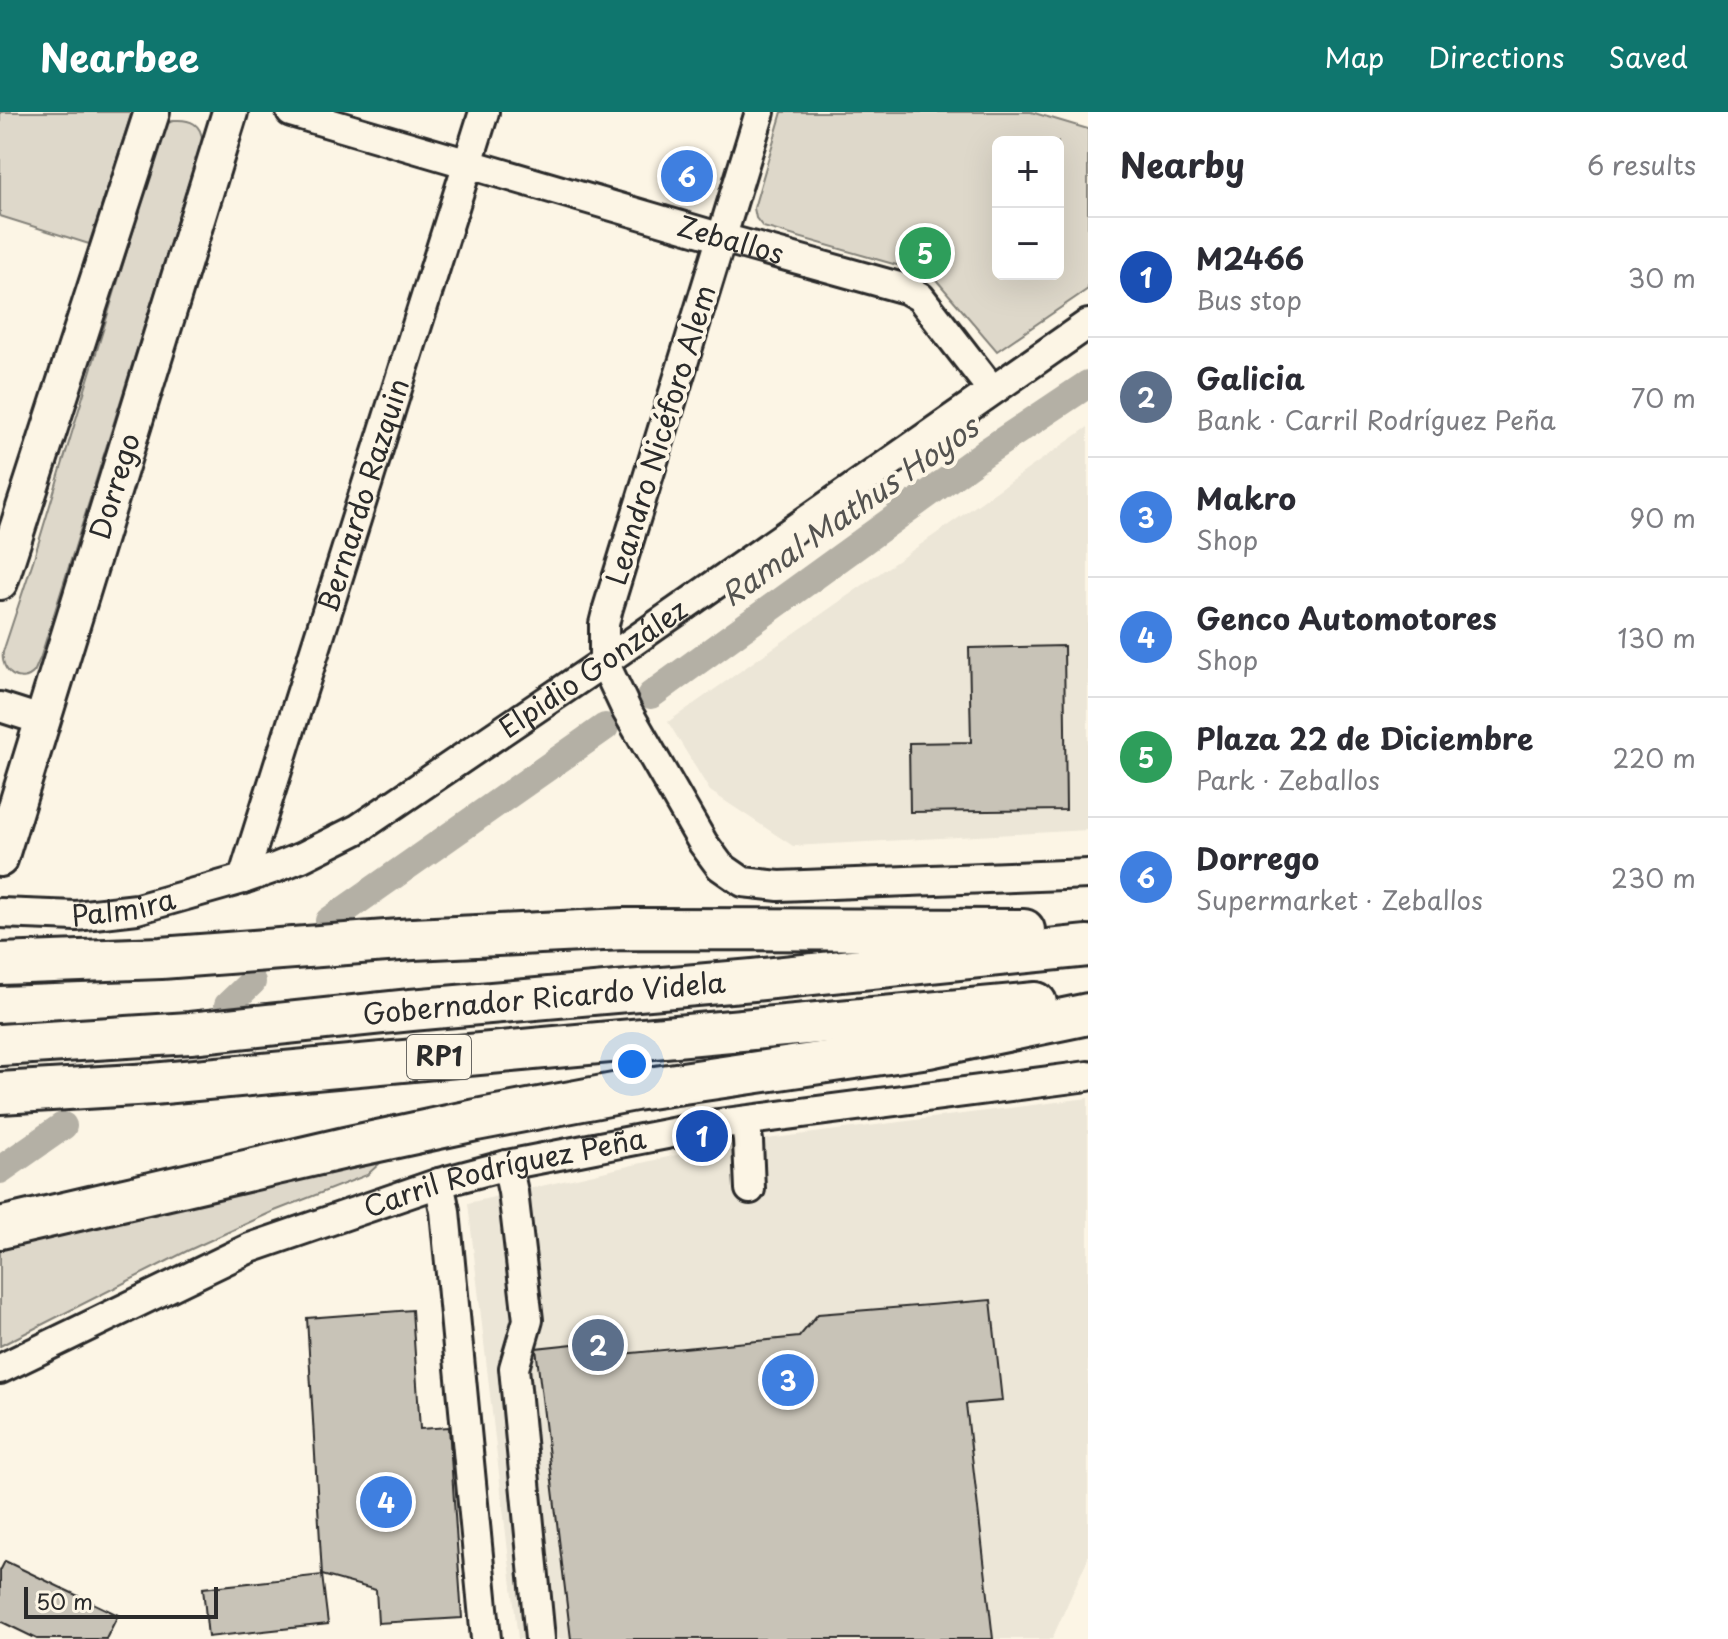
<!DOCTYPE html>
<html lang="en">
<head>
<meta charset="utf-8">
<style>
  body { margin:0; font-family:"Playpen Sans",sans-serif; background:#f7f7f7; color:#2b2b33 }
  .controls { position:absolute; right:24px; top:24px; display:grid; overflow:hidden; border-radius:12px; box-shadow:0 8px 32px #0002 }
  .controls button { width:72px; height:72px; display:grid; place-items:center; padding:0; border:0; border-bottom:2px solid #e1e1e2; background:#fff; color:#2b2b33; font:40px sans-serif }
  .scale { position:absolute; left:24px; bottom:20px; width:194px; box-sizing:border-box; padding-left:8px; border:4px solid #2b2b2b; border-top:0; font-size:22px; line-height:28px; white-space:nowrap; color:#2b2b2b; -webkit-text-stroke:6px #fcf5e5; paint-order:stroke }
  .you { position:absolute; left:632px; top:952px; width:28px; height:28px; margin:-20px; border:6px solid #fff; border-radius:50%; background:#1a73e8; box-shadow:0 0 0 12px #1a73e833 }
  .badge { display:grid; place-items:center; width:52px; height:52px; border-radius:50%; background:#0f766e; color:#fff; font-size:26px; font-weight:700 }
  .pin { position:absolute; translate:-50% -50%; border:4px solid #fff; box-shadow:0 2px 8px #0006 }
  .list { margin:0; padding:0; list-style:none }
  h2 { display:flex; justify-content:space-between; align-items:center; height:104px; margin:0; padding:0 32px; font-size:34px }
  h2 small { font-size:26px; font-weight:400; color:#7c7c81 }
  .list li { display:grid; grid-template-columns:52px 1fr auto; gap:24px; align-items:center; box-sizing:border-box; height:120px; padding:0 32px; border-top:2px solid #e1e1e2 }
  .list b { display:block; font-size:30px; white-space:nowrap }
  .list p { margin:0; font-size:26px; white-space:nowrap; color:#7c7c81 }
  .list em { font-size:26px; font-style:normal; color:#7c7c81 }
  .map { position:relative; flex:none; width:1088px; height:1527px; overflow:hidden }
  header { display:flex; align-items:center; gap:48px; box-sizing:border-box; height:112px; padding:0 40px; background:#0f766e; color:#fff }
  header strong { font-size:38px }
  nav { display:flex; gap:44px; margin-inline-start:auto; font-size:28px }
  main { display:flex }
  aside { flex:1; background:#fff }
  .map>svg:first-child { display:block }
</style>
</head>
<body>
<header>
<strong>Nearbee</strong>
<nav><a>Map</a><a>Directions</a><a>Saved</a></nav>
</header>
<main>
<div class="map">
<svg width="1088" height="1527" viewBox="0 0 1088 1527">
  <rect width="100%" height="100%" fill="#fcf5e5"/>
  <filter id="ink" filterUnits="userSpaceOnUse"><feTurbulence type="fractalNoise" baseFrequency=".0125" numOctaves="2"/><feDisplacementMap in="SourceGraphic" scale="16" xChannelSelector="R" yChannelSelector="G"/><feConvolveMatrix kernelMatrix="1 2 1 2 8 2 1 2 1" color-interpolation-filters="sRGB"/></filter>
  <g filter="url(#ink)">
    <g fill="#ece6d7">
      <path d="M1088,315V718L793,734L710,679L668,610Z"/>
      <path d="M1088,986V1446L1052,1527H518L468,1091L720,1033Z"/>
    </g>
    <g fill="#ded8ca" stroke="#84827a" stroke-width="2" fill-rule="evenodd">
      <path d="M0,0H132L89,132L0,104Z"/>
      <path d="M782,0H1031L1088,17V177L997,239L932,163L763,115L756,106L754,96ZM998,30H1058V162H998Z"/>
      <path d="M175,8C190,7 202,12 202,29L40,547C39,548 35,559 34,560C21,574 0,561 3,540L33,449L164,17L168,11Z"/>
      <path d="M391,1041L367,1063L272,1100L187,1139L0,1234V1133Z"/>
    </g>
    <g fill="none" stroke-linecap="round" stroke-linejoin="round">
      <g stroke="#b4b0a5" stroke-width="28">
        <path d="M651,583L986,340L1088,272"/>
        <path d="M329,809L605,615"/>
        <path d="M228,893L252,870"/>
        <path d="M0,1058L63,1014"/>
      </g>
    </g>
    <g fill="#c8c3b7" stroke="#2b2b2b" stroke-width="2">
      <path d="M1064,534L1066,698L910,700L909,631L971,630L969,536Z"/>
      <path d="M991,1188L1002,1289L966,1292L993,1527H571L536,1236L620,1227L622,1242L799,1225L818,1202Z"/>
      <path d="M412,1198L420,1317L449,1315L462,1506L378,1511L376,1478L322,1463L307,1206Z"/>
      <path d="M5,1449L118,1503L106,1527H37L0,1509V1459Z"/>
      <path d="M322,1463L328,1512L208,1525L203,1476Z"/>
    </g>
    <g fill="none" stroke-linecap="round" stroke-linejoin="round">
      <g stroke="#2b2b2b" stroke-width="34">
        <g id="minor">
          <path id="s1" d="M291,0L722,126L906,177L920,185L992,278"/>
          <path d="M760,0L608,496L604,512V550L627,599L703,731L720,754L743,770L779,774L1088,762"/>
          <path d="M0,595L44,609"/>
          <path id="s2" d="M243,767L484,0"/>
          <path id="s3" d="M0,801L76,804L137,797L243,767L275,756L302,745L358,717L604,550L1088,212"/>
          <path d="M745,1009L748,1029L750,1077"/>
          <path d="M507,1053L513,1080L528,1208L514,1256L540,1527"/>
          <path d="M439,1071L445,1099L486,1527"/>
          <path id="s4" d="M0,1257L250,1136L439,1071L507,1053L718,1012L1088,964"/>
        </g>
      </g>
      <g stroke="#2b2b2b" stroke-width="40">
        <g id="major">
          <path d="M0,470L152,0"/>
          <path id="s5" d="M0,747L230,0"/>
        </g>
      </g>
      <g stroke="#2b2b2b" stroke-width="46">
        <g id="highway">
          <path d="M0,852L161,846L413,827L624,817L1024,818"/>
          <path id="s6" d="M0,933L190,921L411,898L753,868L1088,834"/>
          <path d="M0,981L152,972L1036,891"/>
          <path d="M0,1116L345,1036L476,1008L635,978L929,935L1088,902"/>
        </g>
      </g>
      <use href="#minor" stroke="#fcf5e5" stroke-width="28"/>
      <use href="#major" stroke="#fcf5e5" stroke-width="34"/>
      <use href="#highway" stroke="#fcf5e5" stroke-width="40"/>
    </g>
  </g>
  <g text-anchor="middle" stroke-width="8" stroke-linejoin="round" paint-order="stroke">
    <rect fill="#fcf5e5" stroke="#6a6863" stroke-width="2" x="407" y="923" width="64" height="44" rx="6"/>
    <g font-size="26" font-weight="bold" fill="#2b2b2b">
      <text x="439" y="954">RP1</text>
    </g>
    <g font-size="28" fill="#2b2b2b" stroke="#fcf5e5">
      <text dy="10" stroke="none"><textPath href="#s1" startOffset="458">Zeballos</textPath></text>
      <text transform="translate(661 323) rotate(-73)" y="10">Leandro Nicéforo Alem</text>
      <text dy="10" stroke="none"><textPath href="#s5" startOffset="390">Dorrego</textPath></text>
      <text dy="10" stroke="none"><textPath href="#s2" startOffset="402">Bernardo Razquin</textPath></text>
      <text dy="10" stroke="none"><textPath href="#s3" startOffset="658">Elpidio González</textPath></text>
      <text dy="10" stroke="none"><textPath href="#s3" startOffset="124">Palmira</textPath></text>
      <text dy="10" stroke="none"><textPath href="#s6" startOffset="546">Gobernador Ricardo Videla</textPath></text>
      <text dy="10" stroke="none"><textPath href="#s4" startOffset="544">Carril Rodríguez Peña</textPath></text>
    </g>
    <g font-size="30" font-style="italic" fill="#545350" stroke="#fcf5e5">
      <text transform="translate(850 400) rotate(-35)" y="10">Ramal Mathus Hoyos</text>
    </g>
  </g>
</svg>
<div class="controls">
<button>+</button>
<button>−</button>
</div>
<div class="scale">50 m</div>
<div class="you"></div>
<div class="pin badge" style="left:702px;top:1024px;background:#1a4fb4">1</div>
<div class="pin badge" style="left:598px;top:1233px;background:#5c6f8a">2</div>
<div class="pin badge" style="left:788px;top:1268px;background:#3f7fe0">3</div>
<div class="pin badge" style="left:386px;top:1390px;background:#3f7fe0">4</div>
<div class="pin badge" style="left:925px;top:141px;background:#2e9e5b">5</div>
<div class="pin badge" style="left:687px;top:64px;background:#3f7fe0">6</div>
</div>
<aside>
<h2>Nearby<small>6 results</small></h2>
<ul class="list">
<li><span class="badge" style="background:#1a4fb4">1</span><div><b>M2466</b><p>Bus stop</p></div><em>30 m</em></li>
<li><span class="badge" style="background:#5c6f8a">2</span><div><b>Galicia</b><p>Bank · Carril Rodríguez Peña</p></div><em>70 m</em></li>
<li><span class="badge" style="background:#3f7fe0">3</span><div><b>Makro</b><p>Shop</p></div><em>90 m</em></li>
<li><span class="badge" style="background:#3f7fe0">4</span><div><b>Genco Automotores</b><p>Shop</p></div><em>130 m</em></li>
<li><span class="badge" style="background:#2e9e5b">5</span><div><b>Plaza 22 de Diciembre</b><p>Park · Zeballos</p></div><em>220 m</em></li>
<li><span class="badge" style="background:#3f7fe0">6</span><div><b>Dorrego</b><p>Supermarket · Zeballos</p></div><em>230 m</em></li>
</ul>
</aside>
</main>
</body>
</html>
